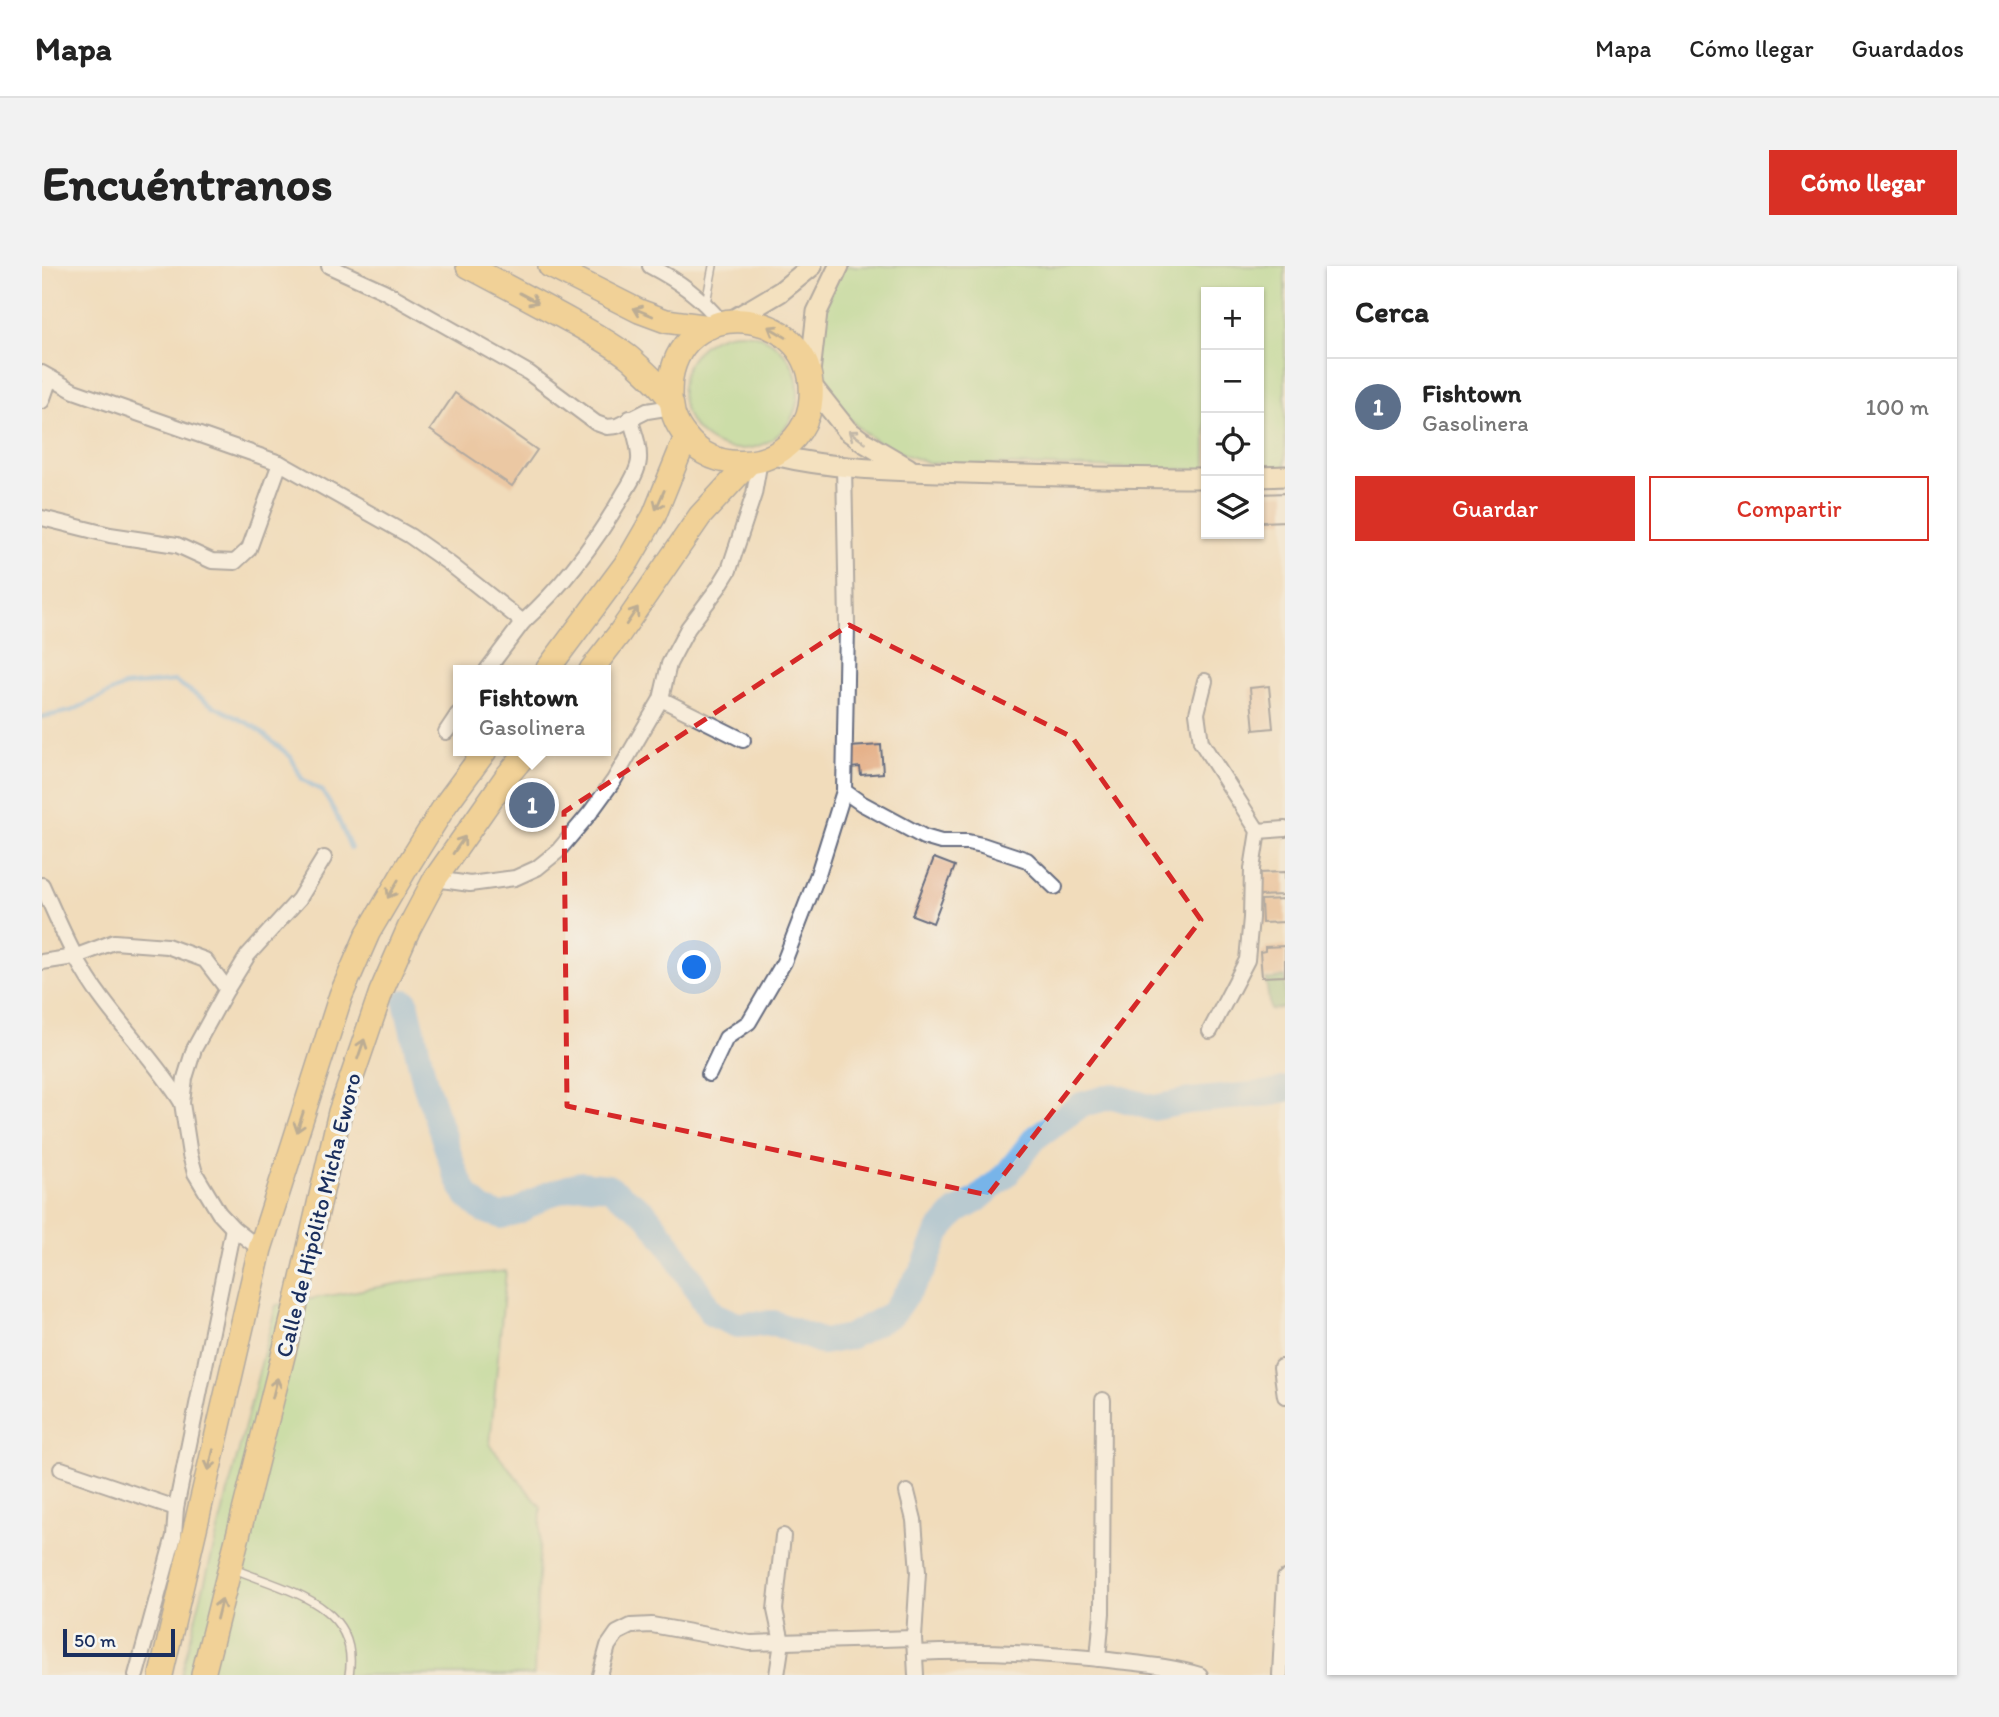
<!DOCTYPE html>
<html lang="es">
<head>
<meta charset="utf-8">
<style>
  body { margin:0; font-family:Itim,sans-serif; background:#f2f2f2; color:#222 }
  .controls { position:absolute; right:21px; top:21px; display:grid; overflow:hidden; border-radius:0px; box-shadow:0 2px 5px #0004 }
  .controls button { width:63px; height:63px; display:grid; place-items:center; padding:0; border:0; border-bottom:2px solid #e0e0e0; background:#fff; color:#222; font:35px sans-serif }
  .scale { position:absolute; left:21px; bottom:18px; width:112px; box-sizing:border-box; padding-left:7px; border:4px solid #1b2f5e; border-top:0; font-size:19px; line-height:24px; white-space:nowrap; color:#1b2f5e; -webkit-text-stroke:5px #f6f6f2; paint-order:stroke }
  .you { position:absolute; left:653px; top:702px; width:24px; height:24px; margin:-18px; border:5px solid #fff; border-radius:50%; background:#1a73e8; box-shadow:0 0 0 10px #1a73e833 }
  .badge { display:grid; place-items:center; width:46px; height:46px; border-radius:50%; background:#d93025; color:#fff; font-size:23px; font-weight:700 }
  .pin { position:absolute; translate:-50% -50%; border:4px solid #fff; box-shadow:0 2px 7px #0006 }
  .popup { position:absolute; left:411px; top:399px; width:158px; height:91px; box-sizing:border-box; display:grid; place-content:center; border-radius:0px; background:#fff; filter:drop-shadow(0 2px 5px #0005); font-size:23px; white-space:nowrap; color:#767676 }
  .popup b { font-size:26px; color:#222 }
  .popup::after { content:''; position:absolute; left:50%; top:100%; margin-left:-14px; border:14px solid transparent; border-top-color:#fff }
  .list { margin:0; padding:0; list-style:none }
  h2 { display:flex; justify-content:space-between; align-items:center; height:91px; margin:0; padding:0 28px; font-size:30px }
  h2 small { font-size:23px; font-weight:400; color:#767676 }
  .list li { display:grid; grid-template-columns:46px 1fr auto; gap:21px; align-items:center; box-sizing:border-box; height:98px; padding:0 28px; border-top:2px solid #e0e0e0 }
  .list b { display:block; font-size:26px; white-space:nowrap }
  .list p { margin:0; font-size:23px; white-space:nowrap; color:#767676 }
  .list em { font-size:23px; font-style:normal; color:#767676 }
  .actions { display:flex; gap:14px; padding:21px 28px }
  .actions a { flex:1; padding:16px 0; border:2px solid #d93025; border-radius:0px; text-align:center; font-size:24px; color:#d93025 }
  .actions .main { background:#d93025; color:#fff }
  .icon { flex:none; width:38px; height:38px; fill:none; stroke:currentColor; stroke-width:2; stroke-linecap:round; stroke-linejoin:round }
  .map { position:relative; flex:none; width:1243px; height:1409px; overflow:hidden; border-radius:0px }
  header { display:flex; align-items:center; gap:42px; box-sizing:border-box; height:98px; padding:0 35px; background:#fff; border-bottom:2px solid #e0e0e0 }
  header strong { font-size:33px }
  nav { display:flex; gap:38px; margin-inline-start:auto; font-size:24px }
  .intro { display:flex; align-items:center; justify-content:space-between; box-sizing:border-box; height:168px; padding:0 42px }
  h1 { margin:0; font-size:49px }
  .button { padding:18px 32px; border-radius:0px; background:#d93025; color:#fff; font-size:24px; font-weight:700 }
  main { display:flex; gap:42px; padding:0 42px }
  aside { flex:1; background:#fff; border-radius:0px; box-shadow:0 2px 5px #0004 }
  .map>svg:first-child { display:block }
</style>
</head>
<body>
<header>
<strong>Mapa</strong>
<nav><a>Mapa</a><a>Cómo llegar</a><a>Guardados</a></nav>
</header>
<div class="intro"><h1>Encuéntranos</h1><a class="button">Cómo llegar</a></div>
<main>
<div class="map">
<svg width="1243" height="1409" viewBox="0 0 1243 1409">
  <rect width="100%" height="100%" fill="#f6f6f2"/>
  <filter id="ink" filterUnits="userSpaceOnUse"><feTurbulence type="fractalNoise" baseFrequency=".0143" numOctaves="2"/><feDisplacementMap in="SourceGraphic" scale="14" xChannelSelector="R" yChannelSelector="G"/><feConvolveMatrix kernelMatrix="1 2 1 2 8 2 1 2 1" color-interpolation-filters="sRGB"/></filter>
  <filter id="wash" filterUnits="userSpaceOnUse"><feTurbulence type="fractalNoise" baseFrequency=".00686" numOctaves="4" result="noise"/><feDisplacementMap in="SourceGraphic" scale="28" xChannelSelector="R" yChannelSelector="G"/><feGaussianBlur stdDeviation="1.57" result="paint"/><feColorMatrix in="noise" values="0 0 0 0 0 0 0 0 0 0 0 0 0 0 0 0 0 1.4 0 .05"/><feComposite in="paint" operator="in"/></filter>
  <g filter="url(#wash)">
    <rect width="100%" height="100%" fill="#f1dcbb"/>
    <g fill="#a1dd91" stroke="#5e8678" stroke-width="2">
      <path d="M797,0H1243V201L1217,202V26H1164V204L888,197C834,181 800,161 783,105C780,94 776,80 778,68C780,47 791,21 797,0Z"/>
      <circle cx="698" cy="125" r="58"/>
      <path d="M464,1005L448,1179L499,1241L492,1409H139L234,1039L377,1014Z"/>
    </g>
    <path fill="#80bc7b" stroke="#4e766c" stroke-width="2" d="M1243,711V741L1228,744L1224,714Z"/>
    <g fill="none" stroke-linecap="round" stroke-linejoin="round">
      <path stroke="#77b4e9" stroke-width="4.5" d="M0,451L29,445L82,420L133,415L170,439L213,461L249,491L260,513L280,525L293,546L309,583"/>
      <path stroke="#77b4e9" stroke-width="26" d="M364,736L383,817L413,906L425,930L441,944L459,950L477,945L504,929L539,918L566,921L602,946L625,975L670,1048L695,1059L732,1057L781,1076L807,1071L850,1048L882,1002L897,965L914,946L935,934L965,908L994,871L1039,839L1071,830L1111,842L1147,835L1231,827L1243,823"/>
    </g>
    <g id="blocks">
      <g fill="#e5af86">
        <path d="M413,127L495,184L470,220L388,164Z"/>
        <path d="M1243,227V255L1217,256V228Z"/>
        <path d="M1227,420L1231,462L1212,464L1208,422Z"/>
        <path d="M839,479L841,507L819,509L818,501L808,502L807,481Z"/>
        <path d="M892,592L913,600L891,657L870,649Z"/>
        <path d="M1243,606V629L1216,630L1215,607Z"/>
        <path d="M1243,633V656L1220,657L1219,634Z"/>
        <path d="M1243,680V710L1220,711L1218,686L1223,685V681Z"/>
      </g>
    </g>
  </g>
  <g filter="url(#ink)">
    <use href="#blocks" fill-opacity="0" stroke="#666c7f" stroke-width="2"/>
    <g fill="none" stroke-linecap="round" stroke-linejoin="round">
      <g stroke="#666c7f" stroke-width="10">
        <g id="lane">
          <path d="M664,37L671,0"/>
          <path d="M192,1303C243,1324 319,1338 307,1409"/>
        </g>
      </g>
      <g stroke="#666c7f" stroke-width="18">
        <g id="street">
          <path d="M287,0L342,25L487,107L554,157L565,161L575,160L605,145L630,141"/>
          <path d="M608,0C637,15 659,31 679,56"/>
          <path d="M0,107L32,125L238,197L368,270L408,298L481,356C522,319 554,276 581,229C587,219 596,206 597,194C598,180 592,166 588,152"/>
          <path d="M0,135L8,112"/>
          <path d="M0,252L68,269L135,279L170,295L193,296L207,283L238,197"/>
          <path d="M445,404L481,356"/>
          <path d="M1163,415L1155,447L1159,476L1216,565L1210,603L1209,652L1205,694L1168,765"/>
          <path d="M619,433L701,474"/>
          <path d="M404,466L416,448"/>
          <path d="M802,525L819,537L882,571L899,576H926L940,579L985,594L1013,621"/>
          <path d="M1216,565L1243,563"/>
          <path d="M393,613L428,618L473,612L495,602L516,585L548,547L572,514L619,433L627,398L646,362L676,322L687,304L712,228L718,194"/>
          <path d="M0,619C18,659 34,699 61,734C87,769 117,800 140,837"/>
          <path d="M0,696L32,691L72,676L125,680L163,694L185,723"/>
          <path d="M667,808L684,772L707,756L742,696L776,608L802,525L805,358L802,200"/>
          <path d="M218,983L191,962L177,947L153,907L148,889L140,837L143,812L152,783L185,723L206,689L257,633L282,592"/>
          <path d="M1239,1101L1243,1130"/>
          <path d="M19,1203L134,1242"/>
          <path d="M865,1226L872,1254L876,1306L872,1372L874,1409"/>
          <path d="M873,1387C938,1384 1002,1387 1067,1394C1099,1398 1128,1400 1158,1409"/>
          <path d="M1056,1393L1060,1347L1061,1134"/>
          <path d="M94,1409L132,1270L134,1242L191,962"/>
          <path d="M558,1409L566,1380L575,1367L589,1360L610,1359L708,1377L872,1372"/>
          <path d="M735,1409L740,1376L733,1344L741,1270"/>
          <path d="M1238,1409L1243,1312"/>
        </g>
      </g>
      <g stroke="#666c7f" stroke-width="23">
        <g id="secondary">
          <path d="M691,54L738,26L770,0"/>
          <path d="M768,107L775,46L797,0"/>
          <path d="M770,120L805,164L820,175L866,202"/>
          <path d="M732,189C794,204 860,205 924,207C1004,210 1084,212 1164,212"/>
          <path d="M1217,211L1243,210"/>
        </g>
      </g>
      <g stroke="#666c7f" stroke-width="26">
        <g id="primary">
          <path d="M426,0C462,19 498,38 534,58C552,68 572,79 588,92C599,102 622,122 628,134C631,139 630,145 632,150C637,164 649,179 662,187C682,199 712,200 733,188C753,177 768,155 769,132C776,42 643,25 629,112C628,119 628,127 628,134"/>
          <path d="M508,0L597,45L624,55L668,61"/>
          <path d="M505,404L586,295L612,250L644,171"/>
          <path d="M549,404L577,368L658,250L707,197"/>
          <path d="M119,1409L218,983L299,729L326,667L363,604L404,538L443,485"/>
          <path d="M161,1409L256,1030L298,846L339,726L367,662L393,613L465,510L486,485"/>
        </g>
      </g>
      <use href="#lane" stroke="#fff" stroke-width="7"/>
      <use href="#street" stroke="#fff" stroke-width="14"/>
      <use href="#secondary" stroke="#f9e7c3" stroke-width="19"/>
      <use href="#primary" stroke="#f1c36a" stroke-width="23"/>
    </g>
    <defs><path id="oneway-shaft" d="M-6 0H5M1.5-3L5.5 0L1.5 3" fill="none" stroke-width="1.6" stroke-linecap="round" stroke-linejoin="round" transform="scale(1.75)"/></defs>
    <g stroke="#7b7263">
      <use href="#oneway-shaft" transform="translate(487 32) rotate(28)"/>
      <use href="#oneway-shaft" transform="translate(601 46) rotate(-158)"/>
      <use href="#oneway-shaft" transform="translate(735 66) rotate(-149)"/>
      <use href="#oneway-shaft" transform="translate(618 234) rotate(114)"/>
      <use href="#oneway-shaft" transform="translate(590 350) rotate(-56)"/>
      <use href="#oneway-shaft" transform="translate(417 579) rotate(-55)"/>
      <use href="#oneway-shaft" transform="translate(351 623) rotate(120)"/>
      <use href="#oneway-shaft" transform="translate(319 783) rotate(-71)"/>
      <use href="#oneway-shaft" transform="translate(258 856) rotate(108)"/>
      <use href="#oneway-shaft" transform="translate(233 1122) rotate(-76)"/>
      <use href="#oneway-shaft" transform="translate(169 1194) rotate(103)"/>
      <use href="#oneway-shaft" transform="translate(177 1343) rotate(-76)"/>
    </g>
    <use stroke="#8a8b90" href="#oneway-shaft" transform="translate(815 171) rotate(-144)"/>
  </g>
  <path d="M0 0H1243V1409H0ZM807,359L1030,471L1159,654L946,929L525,840L522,546Z" fill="#f1dcbb" fill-opacity=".55" fill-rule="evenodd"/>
  <path fill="none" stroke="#d62828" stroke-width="5" stroke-dasharray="14 9" stroke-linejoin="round" d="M807,359L1030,471L1159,654L946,929L525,840L522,546Z"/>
  <g text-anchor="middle" stroke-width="7" stroke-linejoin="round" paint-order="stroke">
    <g font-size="23" fill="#1b2f5e" stroke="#f6f6f2">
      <text transform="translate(276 949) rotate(-76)" y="8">Calle de Hipólito Micha Eworo</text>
    </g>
  </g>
</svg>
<div class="controls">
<button>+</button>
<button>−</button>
<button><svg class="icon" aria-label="locate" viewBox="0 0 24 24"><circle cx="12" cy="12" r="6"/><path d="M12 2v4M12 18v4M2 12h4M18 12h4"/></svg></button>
<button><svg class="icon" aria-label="layers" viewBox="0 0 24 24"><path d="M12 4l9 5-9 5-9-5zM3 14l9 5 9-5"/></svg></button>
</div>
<div class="scale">50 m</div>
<div class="you"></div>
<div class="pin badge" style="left:490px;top:539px;background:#5c6f8a">1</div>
<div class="popup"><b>Fishtown</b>Gasolinera</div>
</div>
<aside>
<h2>Cerca<small></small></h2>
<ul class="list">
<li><span class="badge" style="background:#5c6f8a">1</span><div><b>Fishtown</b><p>Gasolinera</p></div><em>100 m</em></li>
</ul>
<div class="actions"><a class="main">Guardar</a><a>Compartir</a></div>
</aside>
</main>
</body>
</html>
